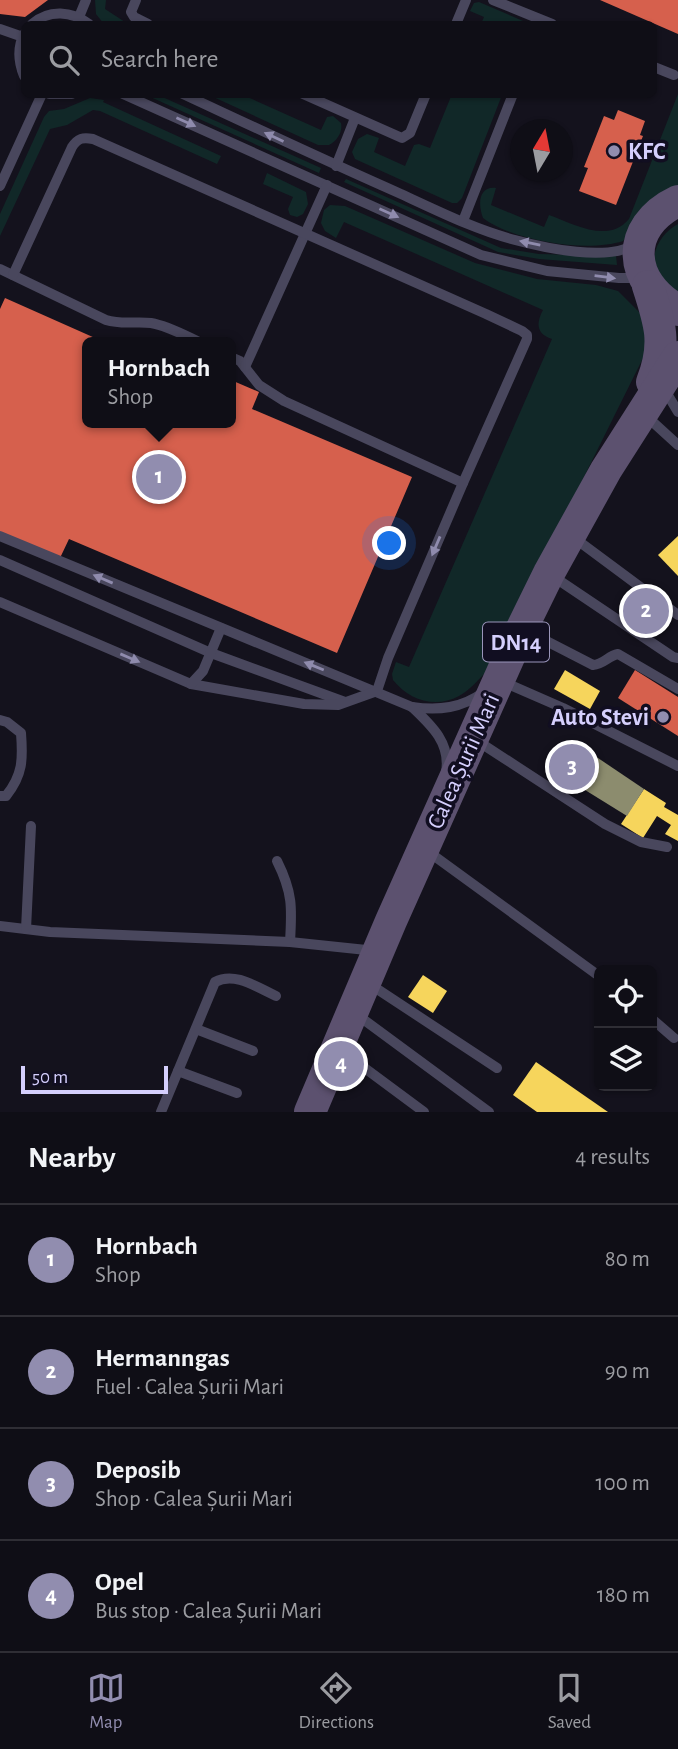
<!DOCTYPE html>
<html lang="en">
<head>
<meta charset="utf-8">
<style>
  body { margin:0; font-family:"Alegreya Sans",sans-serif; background:#1d1c23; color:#f1f3f6 }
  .controls { position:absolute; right:21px; bottom:21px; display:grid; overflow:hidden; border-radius:10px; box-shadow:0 2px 5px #0004 }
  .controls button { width:63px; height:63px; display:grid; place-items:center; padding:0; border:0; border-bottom:2px solid #2f2e35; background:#0f0e16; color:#f1f3f6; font:35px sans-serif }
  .compass { position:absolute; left:510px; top:119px; width:63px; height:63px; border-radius:50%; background:#0f0e16; box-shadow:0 2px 5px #0004; rotate:10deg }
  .scale { position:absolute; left:21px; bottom:18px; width:147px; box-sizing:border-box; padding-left:7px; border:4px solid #d5cffd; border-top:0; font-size:19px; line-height:24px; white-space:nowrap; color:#d5cffd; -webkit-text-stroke:5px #110e21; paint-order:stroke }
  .you { position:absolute; left:390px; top:544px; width:24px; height:24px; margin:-18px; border:5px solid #fff; border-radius:50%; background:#1a73e8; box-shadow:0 0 0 10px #1a73e833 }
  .badge { display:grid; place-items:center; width:46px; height:46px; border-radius:50%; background:#918daf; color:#fff; font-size:23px; font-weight:700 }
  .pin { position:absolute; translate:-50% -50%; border:4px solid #fff; box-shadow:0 2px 7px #0006 }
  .popup { position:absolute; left:82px; top:337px; width:154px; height:91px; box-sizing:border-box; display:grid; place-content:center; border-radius:10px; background:#0f0e16; filter:drop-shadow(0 2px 5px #0005); font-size:23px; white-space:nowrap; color:#9b9ca1 }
  .popup b { font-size:26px; color:#f1f3f6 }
  .popup::after { content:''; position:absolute; left:50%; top:100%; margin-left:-14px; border:14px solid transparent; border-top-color:#0f0e16 }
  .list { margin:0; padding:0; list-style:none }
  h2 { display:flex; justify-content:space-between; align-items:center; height:91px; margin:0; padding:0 28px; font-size:30px }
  h2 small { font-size:23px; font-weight:400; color:#9b9ca1 }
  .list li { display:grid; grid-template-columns:46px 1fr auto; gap:21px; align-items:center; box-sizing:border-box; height:112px; padding:0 28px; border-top:2px solid #2f2e35 }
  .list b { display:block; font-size:26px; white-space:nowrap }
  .list p { margin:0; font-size:23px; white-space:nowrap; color:#9b9ca1 }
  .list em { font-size:23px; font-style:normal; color:#9b9ca1 }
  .icon { flex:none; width:38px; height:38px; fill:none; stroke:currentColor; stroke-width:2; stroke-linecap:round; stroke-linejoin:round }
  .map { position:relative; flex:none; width:678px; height:1112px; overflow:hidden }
  .search { position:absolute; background:#0f0e16; box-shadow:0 2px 5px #0004; left:21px; right:21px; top:21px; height:77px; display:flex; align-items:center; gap:18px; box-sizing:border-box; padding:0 24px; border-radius:10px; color:#9b9ca1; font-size:26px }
  .sheet { height:539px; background:#0f0e16 }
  nav { display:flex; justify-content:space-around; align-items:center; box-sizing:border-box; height:98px; border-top:2px solid #2f2e35; background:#0f0e16; font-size:19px; color:#9b9ca1 }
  nav a { display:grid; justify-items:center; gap:4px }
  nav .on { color:#918daf }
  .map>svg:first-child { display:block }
</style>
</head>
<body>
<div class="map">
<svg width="678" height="1112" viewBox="0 0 678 1112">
  <rect width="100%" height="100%" fill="#14121d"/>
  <g fill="#112828">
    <path d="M95,0H106L105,9L128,24H104L96,14Z"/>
    <path d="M479,2L530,24H481L484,17L470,11L474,3Z"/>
    <path d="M452,94L502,95L462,198L457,203H452L355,159L352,152L358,139L367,134L379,138L374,152L405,166L414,145L419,144L430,148Z"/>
    <path d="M678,94V186L623,241C587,253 513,241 483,218C478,205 478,186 496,188L491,205L544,227L549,215C574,224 608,244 629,219Z"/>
    <path d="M146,95H158L321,168L319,173Z"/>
    <path d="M209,95H243L321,130L327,117L333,116L341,123C343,132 337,141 329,145H318Z"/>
    <path d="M90,98L104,100L103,102L221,156L217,164L100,111L93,110L67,125L50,129L0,236V214L44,117L49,111L64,109Z"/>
    <path d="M267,173L306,192L308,204L303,214L297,217L290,215L288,209L293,197L263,184Z"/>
    <path d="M346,179L501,248L539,254L616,256L617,265L539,259L498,252L344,182Z"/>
    <path d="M330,205L345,206L475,263L537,279L596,285L618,291L644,317L649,346L488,670C479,679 470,690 459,696C435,709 409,700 393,680L392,674L396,662L409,667L552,339C536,334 536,323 543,310L344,222L336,238L325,231L321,223L324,210Z"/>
    <path d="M678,224V295C672,288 663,281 658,273C647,255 662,232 678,224Z"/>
  </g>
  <g fill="#f6d55c">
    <path d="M678,536V576L658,555Z"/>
    <path d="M565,670L600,691L590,709L554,689Z"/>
    <path d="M644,789L666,803L664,807L678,815V841L665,834L671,825L657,816L643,838L621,824Z"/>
    <path d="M423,975L447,991L433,1013L408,997Z"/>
    <path d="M536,1062L608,1112H537L513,1095Z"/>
  </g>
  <g fill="#d6604d">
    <path d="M0,0H48L25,17L0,14Z"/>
    <path d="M600,0H678V34Z"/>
    <path d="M618,110L645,121L640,135L643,136L616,205L579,191L588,168L584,167L604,116L614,120Z"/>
    <path d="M5,298L104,342H87V423H231V370L235,372L231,380L259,392L252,409L412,477L337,653L69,539L60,558L0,532V309Z"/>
    <path d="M635,670L678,697V736L618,698Z"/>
    <path d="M573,742L595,756L572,793L550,778Z"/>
  </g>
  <path fill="#8c8c6e" d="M595,756L644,789L627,816L577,785Z"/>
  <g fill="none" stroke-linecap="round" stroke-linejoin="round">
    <g stroke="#49475d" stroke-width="10">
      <path d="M136,0L131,12L134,17L148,24"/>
      <path d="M493,0L552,24"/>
      <path d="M79,17L86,0"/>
      <path d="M32,24C49,9 72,11 89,24"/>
      <path d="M456,24L466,0"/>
      <path d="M0,29L23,37"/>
      <path d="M24,34C17,48 18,61 24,76"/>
      <path d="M654,67L674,75"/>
      <path d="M49,94H72"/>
      <path d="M123,94L481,255L547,271L619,278H641"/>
      <path d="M183,94C256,128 328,162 401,194C438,211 476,230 515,240C545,248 609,262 635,244"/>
      <path d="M303,94L402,138L410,133L426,94"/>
      <path d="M336,166L355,118"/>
      <path d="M0,186L42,94"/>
      <path d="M463,221L513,94"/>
      <path d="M0,269L106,320C122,325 136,321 151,323C168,326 184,335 199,342"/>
      <path d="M231,357L240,361L259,385L284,401L463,483"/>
      <path d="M245,367L327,185"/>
      <path d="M663,387L678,412"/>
      <path d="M644,414L678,445"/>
      <path d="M0,536L412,707C439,711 462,708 484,692"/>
      <path d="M573,537L678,615"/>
      <path d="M0,560L211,653L345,702"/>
      <path d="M551,575L673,657L678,658"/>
      <path d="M0,602L191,684L304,704L338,705L377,691L388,658L463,483L527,339V335L522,331L486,314L93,139C83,137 78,138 72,147L13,275"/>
      <path d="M525,630L593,665C604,664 608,656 618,654L678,689"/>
      <path d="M501,681L563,708L678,766"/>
      <path d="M191,684L203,671L221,628"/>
      <path d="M412,707C431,725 451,743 446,772"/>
      <path d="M0,720L7,722L21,733C23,759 23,775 6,796H0"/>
      <path d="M476,740L605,824L641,842L667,847"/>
      <path d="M426,850L599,976"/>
      <path d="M277,861C293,893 292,908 290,942"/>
      <path d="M0,926L50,932L290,942L376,951"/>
      <path d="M26,929L31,826"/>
      <path d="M368,983L497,1068"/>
      <path d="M356,1014L489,1112"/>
      <path d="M652,1019L674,1038"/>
      <path d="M196,1029L253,1051"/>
      <path d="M339,1049L424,1112"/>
      <path d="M178,1071L237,1093"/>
      <path d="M161,1112L215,982C235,971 258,988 276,996"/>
    </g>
    <g stroke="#5c516f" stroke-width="32">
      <path d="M678,201C623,227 628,283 678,310"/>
      <path d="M648,286C660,323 667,344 652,382"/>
      <path d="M310,1112L391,921L522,628L549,573L606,470L678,357"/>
    </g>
  </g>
  <defs><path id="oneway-solid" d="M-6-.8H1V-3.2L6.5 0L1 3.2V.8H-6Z" transform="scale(1.75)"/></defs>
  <g fill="#8f8bad">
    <use href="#oneway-solid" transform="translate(186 122) rotate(24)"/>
    <use href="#oneway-solid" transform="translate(274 137) rotate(-155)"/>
    <use href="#oneway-solid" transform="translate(389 213) rotate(24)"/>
    <use href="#oneway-solid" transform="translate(530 243) rotate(-169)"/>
    <use href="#oneway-solid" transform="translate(605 277) rotate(7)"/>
    <use href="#oneway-solid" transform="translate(436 546) rotate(113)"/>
    <use href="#oneway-solid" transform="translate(103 579) rotate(-157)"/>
    <use href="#oneway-solid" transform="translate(130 658) rotate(23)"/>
    <use href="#oneway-solid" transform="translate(314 666) rotate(-158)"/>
  </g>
  <g fill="#918daf" stroke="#110e21" stroke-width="2.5">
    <circle cx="614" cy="151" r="7"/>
    <circle cx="663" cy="717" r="7"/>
  </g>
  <g text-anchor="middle" stroke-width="7" stroke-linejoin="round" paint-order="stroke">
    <rect fill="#110e21" stroke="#9a95bb" stroke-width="2" x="483" y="622.5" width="66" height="39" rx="5"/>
    <g font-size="23" font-weight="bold" fill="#d5cffd">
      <text x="516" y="650">DN14</text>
    </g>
    <g font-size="24" font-weight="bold" fill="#d5cffd" stroke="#110e21" text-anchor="start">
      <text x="628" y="159">KFC</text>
      <text x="649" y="725" text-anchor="end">Auto Stevi</text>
    </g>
    <g font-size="24" fill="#d5cffd" stroke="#110e21">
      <text transform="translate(463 761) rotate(-66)" y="8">Calea Șurii Mari</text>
    </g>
  </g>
</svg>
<div class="controls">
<button><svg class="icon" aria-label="locate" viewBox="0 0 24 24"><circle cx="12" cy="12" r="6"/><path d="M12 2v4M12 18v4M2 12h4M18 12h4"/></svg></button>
<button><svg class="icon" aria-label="layers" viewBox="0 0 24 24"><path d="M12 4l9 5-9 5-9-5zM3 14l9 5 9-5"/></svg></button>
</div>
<svg class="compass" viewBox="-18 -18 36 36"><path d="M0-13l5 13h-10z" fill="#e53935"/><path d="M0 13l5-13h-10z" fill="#9b9ca1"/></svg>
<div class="scale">50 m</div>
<div class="you"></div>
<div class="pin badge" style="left:159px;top:477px">1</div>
<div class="popup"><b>Hornbach</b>Shop</div>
<div class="pin badge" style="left:646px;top:611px">2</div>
<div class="pin badge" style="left:572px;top:767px">3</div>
<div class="pin badge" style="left:341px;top:1064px">4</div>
<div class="search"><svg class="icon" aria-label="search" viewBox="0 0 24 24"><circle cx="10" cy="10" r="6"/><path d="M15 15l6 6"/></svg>Search here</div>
</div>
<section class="sheet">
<h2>Nearby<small>4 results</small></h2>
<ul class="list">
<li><span class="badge">1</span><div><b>Hornbach</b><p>Shop</p></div><em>80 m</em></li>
<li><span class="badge">2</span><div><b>Hermanngas</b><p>Fuel · Calea Șurii Mari</p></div><em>90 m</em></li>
<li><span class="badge">3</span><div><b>Deposib</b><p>Shop · Calea Șurii Mari</p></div><em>100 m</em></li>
<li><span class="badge">4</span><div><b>Opel</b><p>Bus stop · Calea Șurii Mari</p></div><em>180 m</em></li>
</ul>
</section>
<nav>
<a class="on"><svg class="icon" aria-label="map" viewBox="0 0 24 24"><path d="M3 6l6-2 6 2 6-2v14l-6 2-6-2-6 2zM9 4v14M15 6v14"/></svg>Map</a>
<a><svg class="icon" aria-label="directions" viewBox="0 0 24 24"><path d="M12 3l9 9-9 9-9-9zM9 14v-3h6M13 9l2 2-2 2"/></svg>Directions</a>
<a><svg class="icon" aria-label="saved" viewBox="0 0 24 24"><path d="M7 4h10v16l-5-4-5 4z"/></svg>Saved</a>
</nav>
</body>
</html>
